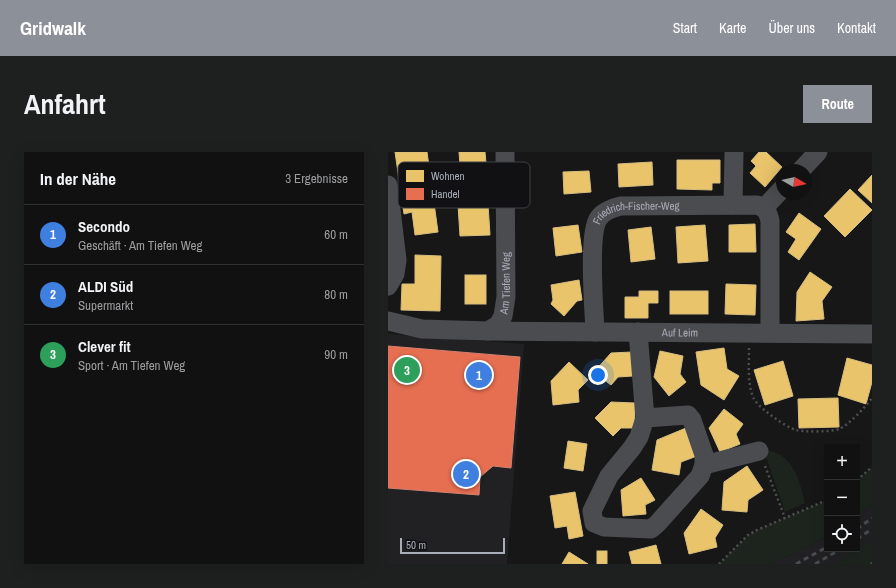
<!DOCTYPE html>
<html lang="de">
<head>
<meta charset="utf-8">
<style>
  body { margin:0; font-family:"Archivo Narrow",sans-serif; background:#1e1f1f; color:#f1f3f6 }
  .controls { position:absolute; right:12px; bottom:12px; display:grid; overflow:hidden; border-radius:0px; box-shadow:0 4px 16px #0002 }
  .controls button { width:36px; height:36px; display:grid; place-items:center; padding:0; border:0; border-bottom:1px solid #303131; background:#111; color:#f1f3f6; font:20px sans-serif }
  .compass { position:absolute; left:388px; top:12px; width:36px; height:36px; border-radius:50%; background:#111; box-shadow:0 4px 16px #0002; rotate:99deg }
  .scale { position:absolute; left:12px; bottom:10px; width:105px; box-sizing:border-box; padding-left:4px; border:2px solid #a8adb8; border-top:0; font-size:11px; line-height:14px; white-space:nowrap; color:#a8adb8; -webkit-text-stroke:3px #111113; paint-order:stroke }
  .you { position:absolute; left:210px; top:223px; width:14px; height:14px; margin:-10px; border:3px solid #fff; border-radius:50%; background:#1a73e8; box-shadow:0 0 0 6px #1a73e833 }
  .badge { display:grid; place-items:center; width:26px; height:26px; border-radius:50%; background:#8c9099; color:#fff; font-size:13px; font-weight:700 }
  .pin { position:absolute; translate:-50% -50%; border:2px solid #fff; box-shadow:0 1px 4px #0006 }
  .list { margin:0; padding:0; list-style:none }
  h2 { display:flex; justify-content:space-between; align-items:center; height:52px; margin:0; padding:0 16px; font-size:17px }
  h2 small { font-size:13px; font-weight:400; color:#9c9d9f }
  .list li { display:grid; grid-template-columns:26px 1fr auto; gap:12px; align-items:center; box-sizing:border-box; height:60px; padding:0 16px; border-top:1px solid #303131 }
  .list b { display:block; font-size:15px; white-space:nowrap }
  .list p { margin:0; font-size:13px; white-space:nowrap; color:#9c9d9f }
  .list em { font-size:13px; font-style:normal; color:#9c9d9f }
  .icon { flex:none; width:22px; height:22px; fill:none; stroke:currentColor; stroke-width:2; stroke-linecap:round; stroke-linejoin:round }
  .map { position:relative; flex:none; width:484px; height:412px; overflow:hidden; border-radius:0px }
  header { display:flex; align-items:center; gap:24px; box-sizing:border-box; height:56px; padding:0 20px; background:#8c9099; color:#fff }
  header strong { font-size:19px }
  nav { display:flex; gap:22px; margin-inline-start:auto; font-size:14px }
  .intro { display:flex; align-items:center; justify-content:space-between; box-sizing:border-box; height:96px; padding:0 24px }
  h1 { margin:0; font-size:28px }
  .button { padding:10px 18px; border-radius:0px; background:#8c9099; color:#fff; font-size:14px; font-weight:700 }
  main { display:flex; gap:24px; padding:0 24px }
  aside { flex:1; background:#111; border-radius:0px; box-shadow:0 4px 16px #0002 }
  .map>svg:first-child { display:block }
</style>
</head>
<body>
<header>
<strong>Gridwalk</strong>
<nav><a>Start</a><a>Karte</a><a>Über uns</a><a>Kontakt</a></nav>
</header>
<div class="intro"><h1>Anfahrt</h1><a class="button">Route</a></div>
<main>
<aside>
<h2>In der Nähe<small>3 Ergebnisse</small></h2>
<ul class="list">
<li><span class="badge" style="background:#3f7fe0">1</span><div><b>Secondo</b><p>Geschäft · Am Tiefen Weg</p></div><em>60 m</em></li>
<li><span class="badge" style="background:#3f7fe0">2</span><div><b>ALDI Süd</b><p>Supermarkt</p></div><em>80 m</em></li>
<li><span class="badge" style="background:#2e9e5b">3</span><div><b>Clever fit</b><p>Sport · Am Tiefen Weg</p></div><em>90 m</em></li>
</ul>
</aside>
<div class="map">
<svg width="484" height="412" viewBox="0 0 484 412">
  <rect width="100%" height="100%" fill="#171717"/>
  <g fill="#212123">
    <path d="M0,182L136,192L119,412H0Z"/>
    <path d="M484,353V390L471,398L446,412H382L422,394L439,383V397H469V363Z"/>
  </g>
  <g fill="#1d241e">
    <path d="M376,298C380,299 384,299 388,301C407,308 413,334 417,351L397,360Z"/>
    <path d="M484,315V353L469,363V328Z"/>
    <path d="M439,348V383L422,394L382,412H331L360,383L369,378Z"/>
    <path d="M484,390V412H446Z"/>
  </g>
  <g fill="#e9c46a" stroke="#d6bd81">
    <path d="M7,0H39L50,80L27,83L24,60L16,62Z"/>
    <path d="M71,0H97L98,11L72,13Z"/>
    <path d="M371,0H378L394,15L377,35L362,21L368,14L363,9Z"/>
    <path d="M289,8H332V31H324V38L289,37Z"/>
    <path d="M264,10L265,33L231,35L230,12Z"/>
    <path d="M201,19L203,40L176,42L175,20Z"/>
    <path d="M484,23V51L470,38Z"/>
    <path d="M462,37L484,58L457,85L436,64Z"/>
    <path d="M100,52L102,83L72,84L70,53Z"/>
    <path d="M411,61L433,77L411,108L400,100L408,87L398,80Z"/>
    <path d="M367,72L368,100H341V73Z"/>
    <path d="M190,73L194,100L168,104L165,76Z"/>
    <path d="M317,73L320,109L290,111L288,75Z"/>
    <path d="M263,75L267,107L243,110L240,78Z"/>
    <path d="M27,103L53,104L52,159L13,158L14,132H27Z"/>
    <path d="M422,120L444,135L434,149L436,167L408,169L409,140Z"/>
    <rect x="77" y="123" width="21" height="29"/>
    <path d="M191,128L194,148L189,149L176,164L163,152L165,148L163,133Z"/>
    <path d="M338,132L368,133L367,163L337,162Z"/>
    <path d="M251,139H270V151H260V166H237V145H251Z"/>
    <rect x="282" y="139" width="38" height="23"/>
    <path d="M336,196L339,217L351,224L336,248L313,233L308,200Z"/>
    <path d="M272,199L295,204L292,222L298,230L281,244L266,225Z"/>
    <path d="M244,200L245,224L230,225L223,233L206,220L223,201Z"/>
    <path d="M459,206L484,213V230L478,252L450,243Z"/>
    <path d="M395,209L405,244L377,253L366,218Z"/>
    <path d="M181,210L200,228L190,238L191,250L165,253L163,229Z"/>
    <path d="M450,246L451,275L411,276L410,247Z"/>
    <path d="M223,250L247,251L246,276H233L225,284L207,266Z"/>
    <path d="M336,257L355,272L348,282L352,292L332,300L321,276Z"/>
    <path d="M298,276L309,304L293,310L291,323L264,318L269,288Z"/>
    <path d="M180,289L199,292L195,319L176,316Z"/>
    <path d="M359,314L375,338L360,348L359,360L334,358L336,330Z"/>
    <path d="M253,326L267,348L257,353L258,362L235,364L233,338Z"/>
    <path d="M187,340L195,384L181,387L179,374L167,376L162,344Z"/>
    <path d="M313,357L335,373L327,386L329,395L301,402L296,381Z"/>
    <path d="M268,393L273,412H244L241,400Z"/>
    <rect x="209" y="399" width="10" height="13"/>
    <path d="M181,400L200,412H174Z"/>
  </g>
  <path fill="#e76f51" stroke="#d48270" d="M0,194L132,205L123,316L105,314L92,325L91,343L0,336Z"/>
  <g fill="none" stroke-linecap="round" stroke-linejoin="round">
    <g stroke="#4d4e52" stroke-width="2.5" stroke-dasharray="2 3" stroke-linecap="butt">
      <path d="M361,196C361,213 359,232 366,247C371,256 399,276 408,278C415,280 445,280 451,277C461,273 478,254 484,246"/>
      <path d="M377,314L397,366"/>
      <path d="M469,328L484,315"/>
      <path d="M331,412L360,383L369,378L439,348"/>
      <path d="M483,412L484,411"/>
    </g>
    <g stroke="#4b4c50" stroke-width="19">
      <path d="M413,18L430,0"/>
      <path d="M0,33L9,108L7,122L0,134"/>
      <path d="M345,53L346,0"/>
      <path d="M376,56L394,37"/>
      <path id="s1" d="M0,169L34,177L100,179L110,173L115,164L118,145L117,0"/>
      <path id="s2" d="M100,179L484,182"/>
      <path id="s3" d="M207,180C206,157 200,84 210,67C215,59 224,56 233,54L369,53C378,56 380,60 382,69V181"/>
      <path d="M250,180L257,266L251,285L244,296L221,324L204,359L206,371L216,375L263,377L269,372L312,324L316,313V303L304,268L300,263L257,266"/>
      <path d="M316,313L371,299"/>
    </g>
    <g stroke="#4b4c4f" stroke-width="3" stroke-dasharray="5 4" stroke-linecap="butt">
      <path d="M469,377L484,366"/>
      <path d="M469,387L484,377"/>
      <path d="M408,412L439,395"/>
      <path d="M427,412L453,397"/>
    </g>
  </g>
  <g text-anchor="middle" stroke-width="4" stroke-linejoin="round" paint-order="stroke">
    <g font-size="11" fill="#a8adb8" stroke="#111113">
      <text dy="4" stroke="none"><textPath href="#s3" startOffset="154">Friedrich-Fischer-Weg</textPath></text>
      <text dy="4" stroke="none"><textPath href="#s1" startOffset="156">Am Tiefen Weg</textPath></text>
      <text dy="4" stroke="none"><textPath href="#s2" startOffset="192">Auf Leim</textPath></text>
    </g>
  </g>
  <rect x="10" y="10" width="132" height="46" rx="6" fill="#111113" stroke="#3e4045" stroke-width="1"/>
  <rect x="18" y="18" width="18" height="12" fill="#e9c46a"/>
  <rect x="18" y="36" width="18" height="12" fill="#e76f51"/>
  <g font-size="11" fill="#a8adb8">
    <text x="43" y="28">Wohnen</text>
    <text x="43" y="46">Handel</text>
  </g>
</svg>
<div class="controls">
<button>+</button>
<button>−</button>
<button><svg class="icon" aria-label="locate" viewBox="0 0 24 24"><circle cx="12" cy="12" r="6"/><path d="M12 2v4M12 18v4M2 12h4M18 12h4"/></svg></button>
</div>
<svg class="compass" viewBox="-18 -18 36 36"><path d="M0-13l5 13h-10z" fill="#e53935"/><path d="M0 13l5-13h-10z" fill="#9c9d9f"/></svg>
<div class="scale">50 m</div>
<div class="you"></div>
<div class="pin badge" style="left:91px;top:223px;background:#3f7fe0">1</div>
<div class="pin badge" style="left:78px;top:322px;background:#3f7fe0">2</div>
<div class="pin badge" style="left:19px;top:218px;background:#2e9e5b">3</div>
</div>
</main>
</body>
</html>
